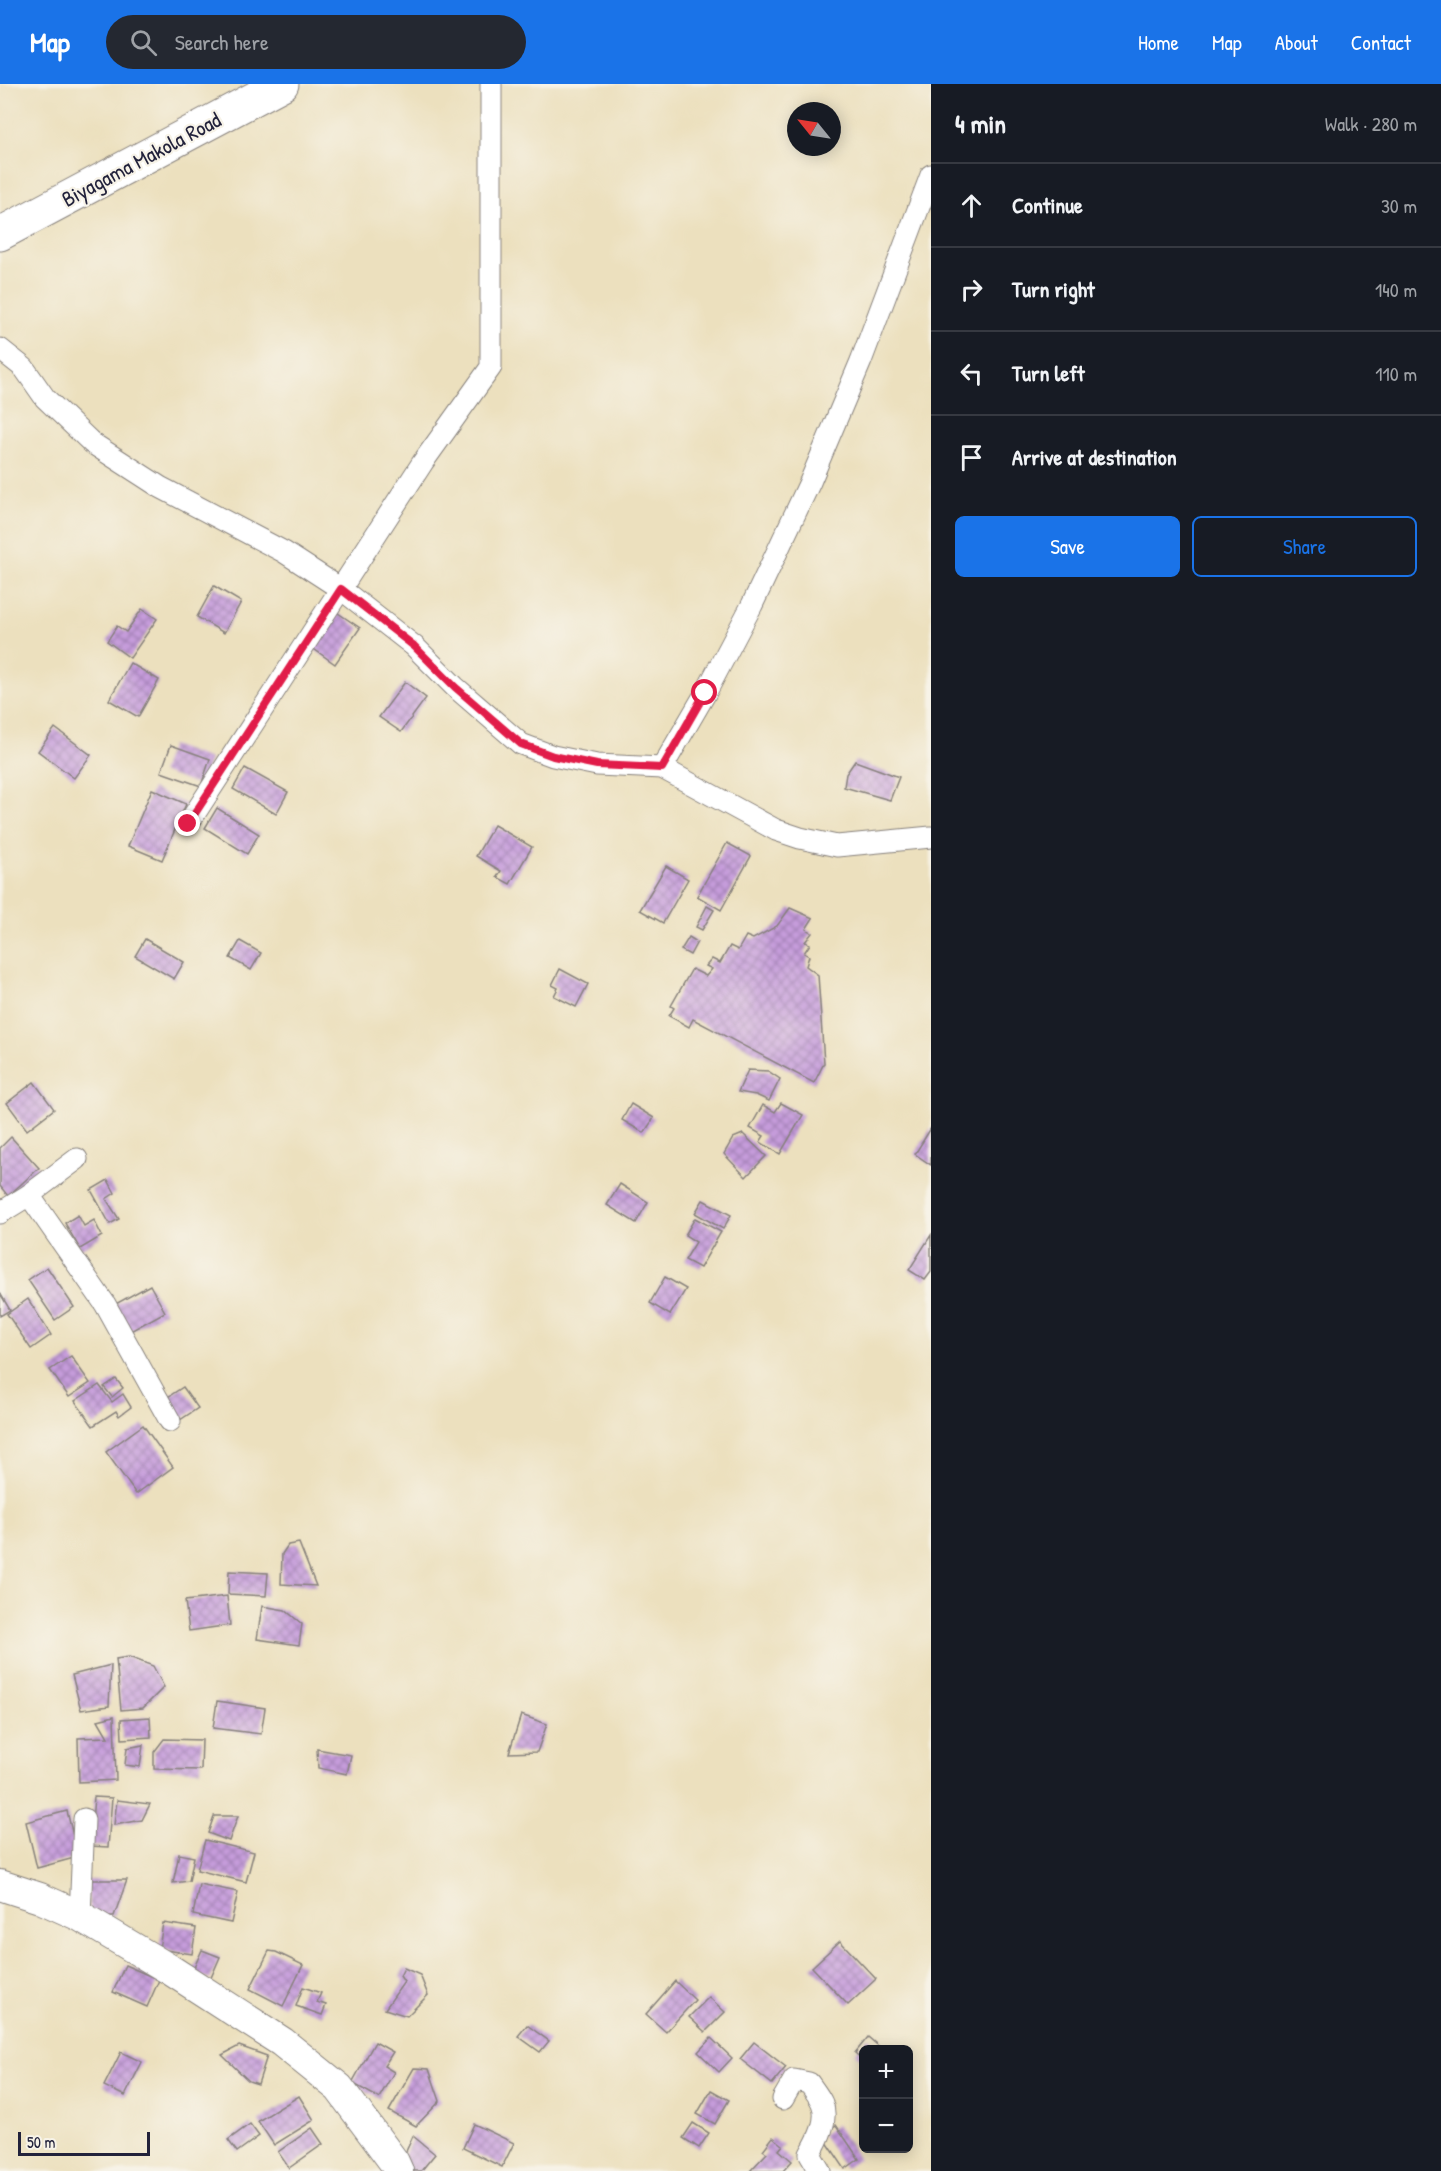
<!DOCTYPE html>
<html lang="en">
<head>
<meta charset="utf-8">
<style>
  body { margin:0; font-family:"Patrick Hand",sans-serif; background:#242831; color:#f1f3f6 }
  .controls { position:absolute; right:18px; bottom:18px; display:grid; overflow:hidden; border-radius:9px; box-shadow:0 3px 15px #0003 }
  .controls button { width:54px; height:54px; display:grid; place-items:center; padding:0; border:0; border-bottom:2px solid #363941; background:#171b24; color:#f1f3f6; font:30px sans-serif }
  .compass { position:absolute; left:787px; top:18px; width:54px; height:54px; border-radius:50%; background:#171b24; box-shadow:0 3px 15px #0003; rotate:300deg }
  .scale { position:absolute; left:18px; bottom:15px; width:132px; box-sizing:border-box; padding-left:6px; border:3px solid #22223b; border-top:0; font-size:16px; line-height:21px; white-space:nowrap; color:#22223b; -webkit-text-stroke:4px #f7f3e8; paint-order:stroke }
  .stop { position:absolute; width:18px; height:18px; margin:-14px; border:4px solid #e11d48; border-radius:50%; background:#fff }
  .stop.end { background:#e11d48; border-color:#fff; box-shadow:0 2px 6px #0008 }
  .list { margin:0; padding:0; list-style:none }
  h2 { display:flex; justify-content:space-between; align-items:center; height:78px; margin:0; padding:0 24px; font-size:26px }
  h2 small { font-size:20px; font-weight:400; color:#9ea1a6 }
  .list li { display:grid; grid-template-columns:39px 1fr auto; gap:18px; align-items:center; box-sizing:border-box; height:84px; padding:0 24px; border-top:2px solid #363941 }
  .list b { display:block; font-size:22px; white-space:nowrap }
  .list em { font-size:20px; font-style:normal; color:#9ea1a6 }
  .actions { display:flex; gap:12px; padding:18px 24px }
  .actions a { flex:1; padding:14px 0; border:2px solid #1a73e8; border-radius:9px; text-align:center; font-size:21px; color:#1a73e8 }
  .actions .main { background:#1a73e8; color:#fff }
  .icon { flex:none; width:33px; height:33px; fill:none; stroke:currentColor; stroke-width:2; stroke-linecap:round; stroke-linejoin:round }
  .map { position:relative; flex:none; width:931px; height:2087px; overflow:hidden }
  header { display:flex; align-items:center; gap:36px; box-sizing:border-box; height:84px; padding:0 30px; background:#1a73e8; color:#fff }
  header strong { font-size:28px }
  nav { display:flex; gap:33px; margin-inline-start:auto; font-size:21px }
  .search { width:420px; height:54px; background:#242831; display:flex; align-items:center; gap:15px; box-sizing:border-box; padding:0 21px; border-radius:33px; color:#9ea1a6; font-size:22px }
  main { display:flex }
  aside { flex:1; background:#171b24 }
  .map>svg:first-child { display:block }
</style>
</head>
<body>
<header>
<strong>Map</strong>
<div class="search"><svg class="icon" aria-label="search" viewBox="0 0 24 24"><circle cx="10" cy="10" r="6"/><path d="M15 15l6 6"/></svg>Search here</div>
<nav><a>Home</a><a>Map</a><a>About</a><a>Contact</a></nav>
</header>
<main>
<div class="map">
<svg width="931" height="2087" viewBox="0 0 931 2087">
  <defs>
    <pattern id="building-cross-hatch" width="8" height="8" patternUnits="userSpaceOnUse" patternTransform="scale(1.5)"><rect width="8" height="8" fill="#c69cdb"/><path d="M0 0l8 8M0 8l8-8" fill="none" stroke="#a07fb3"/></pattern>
  </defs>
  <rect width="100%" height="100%" fill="#f7f3e8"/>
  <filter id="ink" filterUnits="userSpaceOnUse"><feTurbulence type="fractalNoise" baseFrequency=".0167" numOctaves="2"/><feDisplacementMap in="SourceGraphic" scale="12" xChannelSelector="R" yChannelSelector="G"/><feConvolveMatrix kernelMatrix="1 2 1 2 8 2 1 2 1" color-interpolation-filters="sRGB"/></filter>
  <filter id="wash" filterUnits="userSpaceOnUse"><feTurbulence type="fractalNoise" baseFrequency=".008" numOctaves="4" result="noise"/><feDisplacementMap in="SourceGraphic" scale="24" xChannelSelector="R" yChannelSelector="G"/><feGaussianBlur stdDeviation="1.35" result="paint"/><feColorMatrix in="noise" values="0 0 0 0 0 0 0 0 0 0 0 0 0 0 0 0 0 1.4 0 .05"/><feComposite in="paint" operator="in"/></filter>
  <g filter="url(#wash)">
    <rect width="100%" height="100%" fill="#ece0be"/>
    <g id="blocks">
      <g fill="url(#building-cross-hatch)">
        <path d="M214,502L241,518L224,549L197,533Z"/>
        <path d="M142,525L157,535L130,574L107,557L117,542L126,548Z"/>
        <path d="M335,527L360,544L335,580L311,563Z"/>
        <path d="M130,579L159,596L138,633L109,616Z"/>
        <path d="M405,598L426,614L401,648L379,633Z"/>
        <path d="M55,644L91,671L74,694L38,667Z"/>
        <path d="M171,661L210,675L201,702L161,688Z"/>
        <path d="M855,677L899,693L890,716L844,703L846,690Z"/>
        <path d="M245,684L288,708L276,730L233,705Z"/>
        <path d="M152,705L186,720L162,776L128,762Z"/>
        <path d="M217,724L259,750L247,770L205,744Z"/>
        <path d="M494,741L532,763L510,800L497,793L501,787L476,772Z"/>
        <path d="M727,759L751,772L721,826L697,812Z"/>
        <path d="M666,782L688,795L663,839L640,826Z"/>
        <path d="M707,822L714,826L702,846L696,843Z"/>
        <path d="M790,824L813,834L806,845L812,849L805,858L810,860L804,869L809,872L806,882L818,891L824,979L814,999L693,935L689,943L669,932L674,924L671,922L692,885L706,892L712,885L706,882L712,875L720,879L730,862L738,866L746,852L753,855L777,842Z"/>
        <path d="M689,853L697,858L690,871L681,866Z"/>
        <path d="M145,855L184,878L174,895L135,872Z"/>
        <path d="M240,857L261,869L251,886L230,874Z"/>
        <path d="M560,885L588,900L576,923L554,912L558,904L552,901Z"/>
        <path d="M748,986L768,987L780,995L769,1017L756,1011L738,1008Z"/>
        <path d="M34,998L54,1025L27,1046L7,1019Z"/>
        <path d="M781,1019L803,1031L780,1070L760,1058L764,1052L750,1044L763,1021L775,1028Z"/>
        <path d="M631,1020L654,1034L644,1049L622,1036Z"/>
        <path d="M931,1044V1081L915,1070Z"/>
        <path d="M743,1050L766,1072L746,1093L724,1070L733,1054Z"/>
        <path d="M11,1053L39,1084L8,1112L0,1102V1064Z"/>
        <path d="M108,1096L115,1109L106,1115L119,1135L110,1140L91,1106Z"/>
        <path d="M620,1100L648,1118L636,1139L607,1121Z"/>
        <path d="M703,1116L731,1131L723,1145L695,1129Z"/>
        <path d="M78,1131L84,1142L94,1136L102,1152L80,1165L65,1139Z"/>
        <path d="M695,1134L721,1148L700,1184L685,1176L696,1158L685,1151Z"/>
        <path d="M931,1151V1188L925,1196L909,1186Z"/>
        <path d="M47,1183L74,1223L55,1236L28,1196Z"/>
        <path d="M665,1193L686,1205L670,1231L650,1219Z"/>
        <path d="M150,1201L165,1228L127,1249L112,1222Z"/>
        <path d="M0,1209L10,1226L0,1232Z"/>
        <path d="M28,1215L51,1251L31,1265L7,1230Z"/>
        <path d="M71,1272L90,1299L69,1313L50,1286Z"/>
        <path d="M116,1295L123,1304L112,1313L104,1303Z"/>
        <path d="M99,1301L112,1318L123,1310L131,1323L119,1332L116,1327L93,1342L75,1317Z"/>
        <path d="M183,1303L198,1324L180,1336L165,1315Z"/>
        <path d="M143,1341L173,1383L136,1410L106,1368Z"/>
        <path d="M299,1459L316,1502L281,1500L282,1470L288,1461Z"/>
        <path d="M229,1487L268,1489L266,1512L228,1510Z"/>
        <path d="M227,1512L230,1541L189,1547L185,1517Z"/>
        <path d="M262,1522L285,1526L302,1540L299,1561L257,1555Z"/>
        <path d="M129,1573L153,1582L164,1603L143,1624L121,1626L116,1575Z"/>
        <path d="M111,1581L109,1622L81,1626L72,1591Z"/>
        <path d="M217,1617L265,1624L261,1650L213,1644Z"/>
        <path d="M521,1631L547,1640L537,1668L509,1669Z"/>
        <path d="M114,1632L116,1696L79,1698L78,1654L108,1653L98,1636Z"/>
        <path d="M150,1633L151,1653L122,1655L121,1635Z"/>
        <path d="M164,1655L202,1656L201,1686L154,1685V1668Z"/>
        <path d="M143,1661L140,1683L125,1681L127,1664Z"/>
        <path d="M317,1665L351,1671L347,1690L318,1684Z"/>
        <path d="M94,1713L112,1714L108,1763L90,1762Z"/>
        <path d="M117,1716L150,1720L142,1736L114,1741Z"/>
        <path d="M67,1727L78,1773L37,1784L26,1738Z"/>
        <path d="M214,1732H238L229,1757L208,1749Z"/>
        <path d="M205,1756L254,1768L246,1798L197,1786Z"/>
        <path d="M179,1770L194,1773L189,1797L173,1799Z"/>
        <path d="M86,1796H127L114,1832H91Z"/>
        <path d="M199,1800L238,1808L231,1839L193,1831Z"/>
        <path d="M163,1839L196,1844L192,1870L159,1865Z"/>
        <path d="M840,1857L876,1895L848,1921L812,1883Z"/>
        <path d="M202,1866L220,1873L210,1896L192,1888Z"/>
        <path d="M269,1867L276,1868L303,1881L283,1922L250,1905Z"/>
        <path d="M125,1881L159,1896L147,1923L113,1908Z"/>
        <path d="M404,1884L420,1891L428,1911L407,1932L385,1925L404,1898L400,1892Z"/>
        <path d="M675,1897L695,1916L666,1948L646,1930Z"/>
        <path d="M303,1903L321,1909L317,1918L326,1921L322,1931L296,1922Z"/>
        <path d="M709,1913L725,1928L705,1948L689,1933Z"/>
        <path d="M527,1941L549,1957L540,1968L518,1952Z"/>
        <path d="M868,1953L883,1966H864V1977L855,1969Z"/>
        <path d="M711,1954L732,1974L719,1988L698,1968Z"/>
        <path d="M375,1958L393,1968L384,1982L394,1988L379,2014L352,1999Z"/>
        <path d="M754,1958L786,1983L772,2000L740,1975Z"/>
        <path d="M239,1962L267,1972L258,2000L249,1997L222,1971Z"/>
        <path d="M121,1968L142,1978L125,2012L104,2002Z"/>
        <path d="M414,1984L429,1985L440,2017L416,2042L389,2027Z"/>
        <path d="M711,2006L729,2016L715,2040L697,2030Z"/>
        <path d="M299,2012L314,2036L274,2061L258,2037Z"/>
        <path d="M693,2039L709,2049L699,2064L683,2054Z"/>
        <path d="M250,2040L259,2052L237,2068L228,2056Z"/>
        <path d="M474,2040L514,2059L502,2083L463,2064Z"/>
        <path d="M836,2041L859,2075L845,2085L822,2051Z"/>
        <path d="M312,2044L323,2060L289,2084L278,2068Z"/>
        <path d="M413,2052L435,2070L421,2087H407L403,2074Z"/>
        <path d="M773,2053L783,2061L779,2066L792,2077L783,2087H750L767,2069L763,2066Z"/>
      </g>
    </g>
  </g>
  <g filter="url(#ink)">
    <use href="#blocks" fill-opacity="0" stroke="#87817c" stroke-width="1.5"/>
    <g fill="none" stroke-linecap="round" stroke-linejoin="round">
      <g stroke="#87817c" stroke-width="23">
        <g id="street">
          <path d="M0,265L24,284L45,314L92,359L160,403L284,468L341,505L414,562L455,603L521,660L553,672L597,681L662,684L776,746L800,754L837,762L931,753"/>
          <path d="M662,684L705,610L752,521L810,398L861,277L931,91"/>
          <path d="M188,740L423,378L491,283V0"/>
          <path d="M29,1111L105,1220L170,1337"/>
          <path d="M0,1129L29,1111L77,1075"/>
          <path d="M80,1832L84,1735"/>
          <path d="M783,2015L794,1996L809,1999C813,2005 819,2012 822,2019C829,2036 818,2056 810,2070L820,2087"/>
        </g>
      </g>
      <g stroke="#87817c" stroke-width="32">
        <path id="secondary" d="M0,1801L40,1814L80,1832L169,1885L282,1958L339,2004L394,2078L398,2087"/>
      </g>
      <g stroke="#87817c" stroke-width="35">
        <path id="primary" d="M0,150L282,0"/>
      </g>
      <use href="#street" stroke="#fff" stroke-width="21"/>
      <use href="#secondary" stroke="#fff" stroke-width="30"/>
      <use href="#primary" stroke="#fff" stroke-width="33"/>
    </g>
  </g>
  <g fill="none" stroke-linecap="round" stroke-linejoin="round" filter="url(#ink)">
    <path stroke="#e11d48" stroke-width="8" d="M188,740L341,505L414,562L455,603L521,660L553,672L597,681L662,684L705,609"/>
  </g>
  <g text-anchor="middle" stroke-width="4.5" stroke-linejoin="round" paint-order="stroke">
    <g font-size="22" fill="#22223b" stroke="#f7f3e8">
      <text transform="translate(141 75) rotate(-28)" y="8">Biyagama Makola Road</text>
    </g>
  </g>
</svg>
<div class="controls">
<button>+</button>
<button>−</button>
</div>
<svg class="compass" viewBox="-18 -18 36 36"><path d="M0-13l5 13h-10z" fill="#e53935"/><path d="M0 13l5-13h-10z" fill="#9ea1a6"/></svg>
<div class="scale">50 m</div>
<div class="stop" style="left:705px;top:609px"></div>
<div class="stop end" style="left:188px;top:740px"></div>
</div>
<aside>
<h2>4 min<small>Walk · 280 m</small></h2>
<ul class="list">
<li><svg class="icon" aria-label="ahead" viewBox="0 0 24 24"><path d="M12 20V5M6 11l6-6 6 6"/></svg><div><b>Continue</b></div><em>30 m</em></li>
<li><svg class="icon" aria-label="right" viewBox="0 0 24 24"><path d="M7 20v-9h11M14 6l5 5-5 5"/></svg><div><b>Turn right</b></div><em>140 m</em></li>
<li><svg class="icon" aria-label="left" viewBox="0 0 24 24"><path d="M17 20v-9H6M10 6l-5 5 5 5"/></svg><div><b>Turn left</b></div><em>110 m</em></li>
<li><svg class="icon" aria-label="arrive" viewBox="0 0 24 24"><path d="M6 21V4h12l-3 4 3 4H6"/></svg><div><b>Arrive at destination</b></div></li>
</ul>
<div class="actions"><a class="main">Save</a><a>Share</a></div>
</aside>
</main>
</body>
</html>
